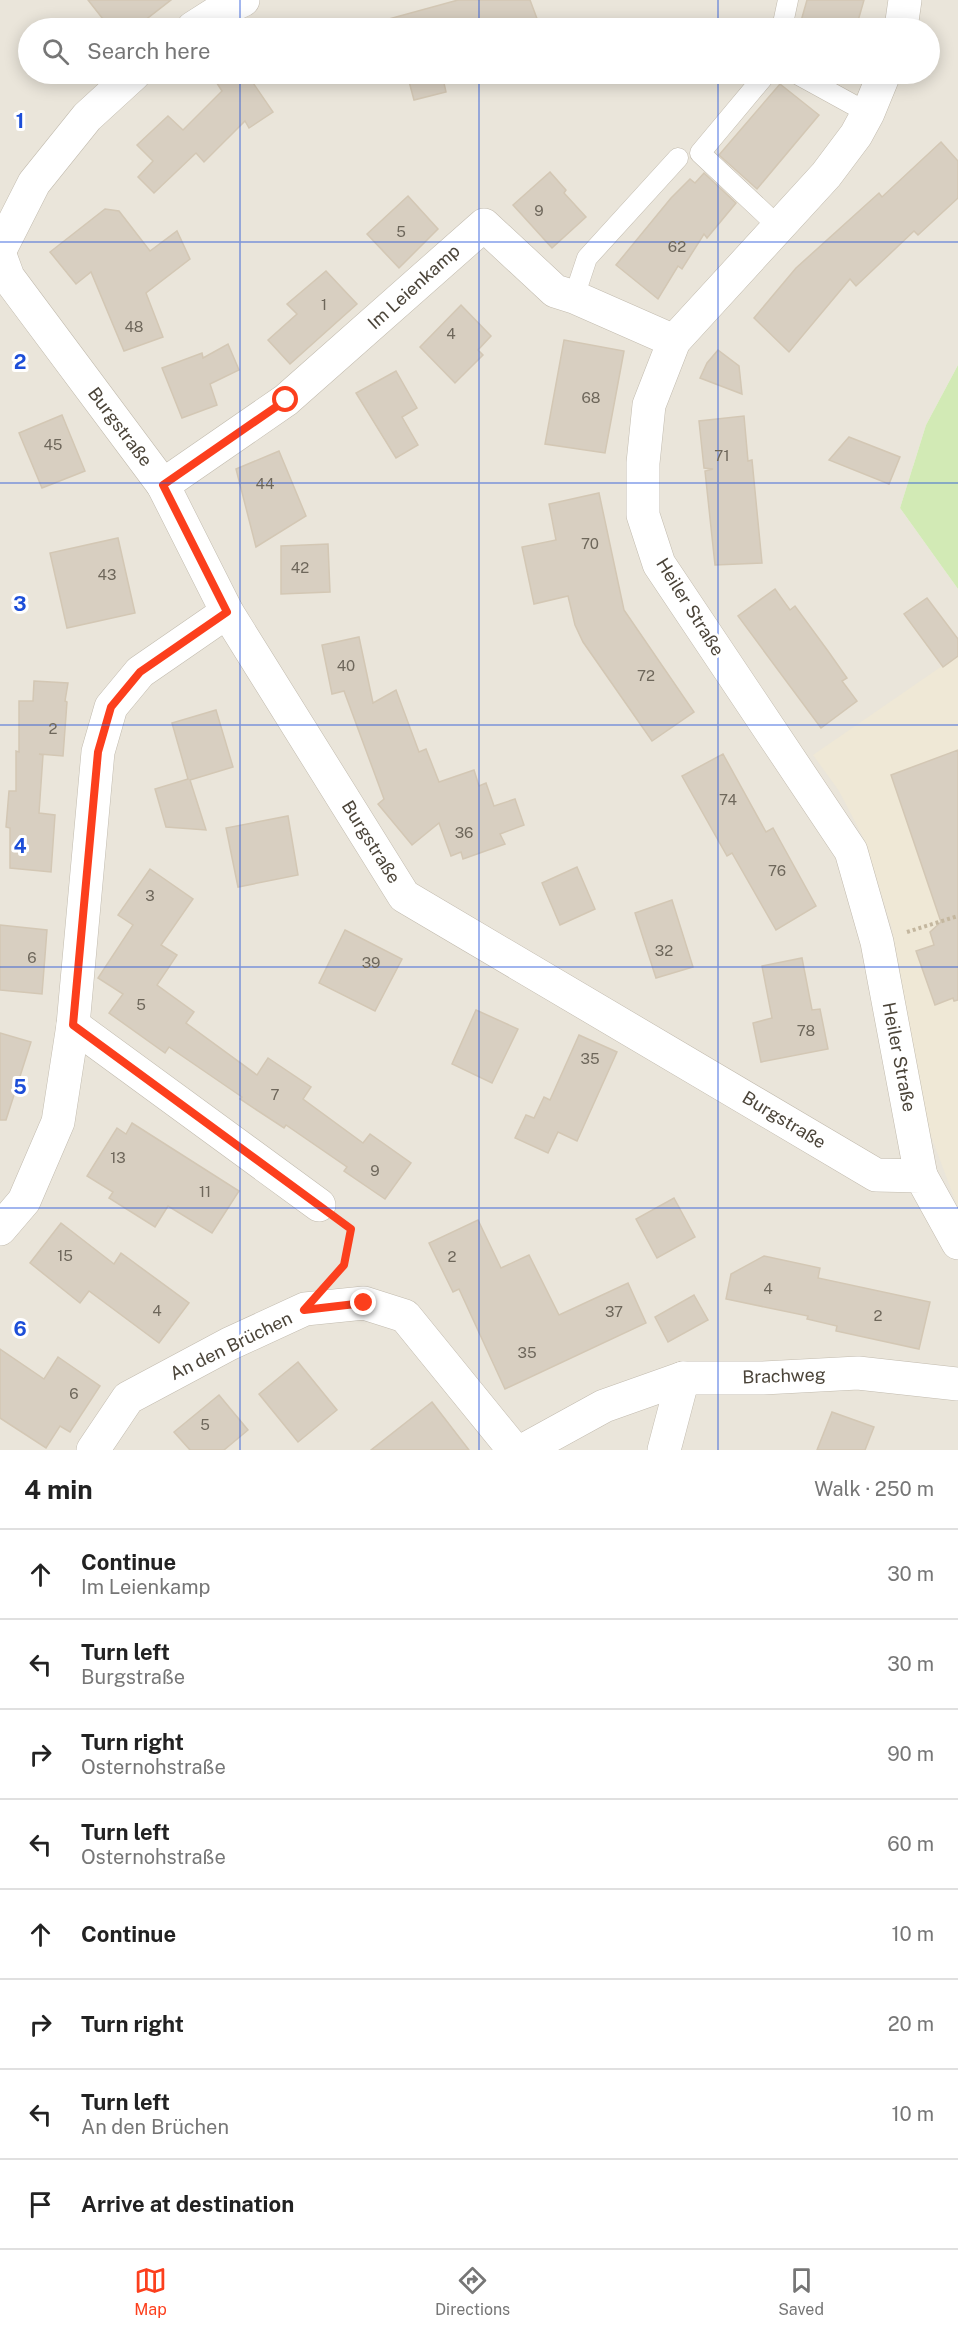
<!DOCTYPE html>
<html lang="en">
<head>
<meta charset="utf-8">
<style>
  body { margin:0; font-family:"Public Sans",sans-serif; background:#f6f6f6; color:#222 }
  .stop { position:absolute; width:18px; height:18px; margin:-14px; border:4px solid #fc3f1d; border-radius:50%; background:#fff }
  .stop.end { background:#fc3f1d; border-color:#fff; box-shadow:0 2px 6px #0008 }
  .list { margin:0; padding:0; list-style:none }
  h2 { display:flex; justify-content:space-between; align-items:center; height:78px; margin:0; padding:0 24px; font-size:26px }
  h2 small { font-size:20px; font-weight:400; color:#767676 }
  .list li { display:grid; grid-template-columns:39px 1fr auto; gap:18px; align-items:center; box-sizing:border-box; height:90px; padding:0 24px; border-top:2px solid #e0e0e0 }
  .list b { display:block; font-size:22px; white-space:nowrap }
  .list p { margin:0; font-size:20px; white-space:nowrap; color:#767676 }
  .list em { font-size:20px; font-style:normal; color:#767676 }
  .icon { flex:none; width:33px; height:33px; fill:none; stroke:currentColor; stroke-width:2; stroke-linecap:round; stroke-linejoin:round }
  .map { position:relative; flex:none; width:958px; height:1450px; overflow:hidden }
  .search { position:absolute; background:#fff; box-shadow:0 3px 15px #0003; left:18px; right:18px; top:18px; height:66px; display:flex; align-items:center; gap:15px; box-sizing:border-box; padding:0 21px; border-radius:33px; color:#767676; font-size:22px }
  .sheet { height:798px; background:#fff }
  nav { display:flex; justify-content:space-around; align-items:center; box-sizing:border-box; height:84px; border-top:2px solid #e0e0e0; background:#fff; font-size:16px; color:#767676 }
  nav a { display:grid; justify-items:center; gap:3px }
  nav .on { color:#fc3f1d }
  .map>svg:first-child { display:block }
</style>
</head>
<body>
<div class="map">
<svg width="958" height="1450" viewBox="0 0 958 1450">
  <rect width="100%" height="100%" fill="#f6f3ec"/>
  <path fill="#eae5da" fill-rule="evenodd" d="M0,0H958V365L926,425L900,508L958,589V1450H0ZM28,28H930V74H28Z"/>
  <path fill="#efe8d6" d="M958,655V1208L928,1128L892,929L865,841L839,791L813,755Z"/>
  <path fill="#d2eab5" d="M958,365V589L900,508L926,425Z"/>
  <g fill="#d8cfc1" stroke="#d3c7b4" stroke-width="1.5">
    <path d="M88,0H171L135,28H110Z"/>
    <path d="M458,0H530L539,24L524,28H386L385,20Z"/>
    <path d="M807,0H864L856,28H799Z"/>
    <path d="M211,74H247L273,112L249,128L245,121L204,162L196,153L154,193L138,177L153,161L137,145L168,116L183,130L222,91Z"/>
    <path d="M407,74H442L446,92L414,100Z"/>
    <path d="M780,84L819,115L757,189L719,155Z"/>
    <path d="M941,142L958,161V198L918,235L914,231L856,286L850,279L789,352L754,318L796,268L879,193L882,197Z"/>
    <path d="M550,172L566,190L564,193L586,217L552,248L513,205Z"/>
    <path d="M704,173L736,203L707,238L704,234L682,269L678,266L658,299L616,265L671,198L690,179L695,183Z"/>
    <path d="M408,196L438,229L399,268L367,234Z"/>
    <path d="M105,209L119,211L150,251L177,231L190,259L146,293L163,337L124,351L91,272L76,284L50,252Z"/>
    <path d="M326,271L357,304L290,364L268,340L297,314L287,304Z"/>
    <path d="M461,305L491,336L478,350L483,355L455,383L420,347Z"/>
    <path d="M564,340L624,351L605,453L545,444Z"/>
    <path d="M228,344L239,370L210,384L217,405L182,418L162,368L202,353L203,358Z"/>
    <path d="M718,350L739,366L742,394L700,378L707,363Z"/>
    <path d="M396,371L417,408L402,417L418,445L396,458L356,393Z"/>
    <path d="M62,415L85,471L42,488L19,433Z"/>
    <path d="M744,416L748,461L752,460L762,563L715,565L705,471L713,469L704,468L699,421Z"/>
    <path d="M849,437L900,457L889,484L829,460Z"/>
    <path d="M279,451L306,516L256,547L236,469Z"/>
    <path d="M599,493L624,610L694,712L652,741L583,642L575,625L568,596L534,604L522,547L556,540L549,504Z"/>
    <path d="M118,538L135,613L67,628L50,553Z"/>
    <path d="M328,544L330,592L281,594V546Z"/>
    <path d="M775,589L790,610L795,606L828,651L847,678L842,681L857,701L821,728L738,616Z"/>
    <path d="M927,598L958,639V656L943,667L904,614Z"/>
    <path d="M359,637L373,703L396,690L419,752L426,749L439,782L474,770L479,786L486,783L494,806L515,799L524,825L500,834L505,844L463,859L461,852L451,856L439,823L412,845L378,804L384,799L344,691L332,694L322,645Z"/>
    <path d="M34,681L68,683L65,701L67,702L63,756L39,754L43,755L39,813L55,815L51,872L10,868V828L6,827L9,791H16V751L19,752V701H33Z"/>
    <path d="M216,710L233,767L190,780L206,830L166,827L155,789L188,779L172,723Z"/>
    <path d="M958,750V1000L954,1001L953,998L935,1005L916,951L934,945L930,932L941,922L891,775Z"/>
    <path d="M723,754L766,832L773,828L816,906L776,930L732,853L727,856L682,776Z"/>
    <path d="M288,816L298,875L238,887L226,828Z"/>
    <path d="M577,867L595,909L560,925L542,883Z"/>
    <path d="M150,869L193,899L161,945L177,955L157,985L194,1012L186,1023L257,1075L268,1058L311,1087L303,1099L363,1143L370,1134L411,1163L385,1199L344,1171L347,1167L286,1125L284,1128L240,1099L242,1097L169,1047L165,1053L109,1013L123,994L98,978L133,925L118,915Z"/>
    <path d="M672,900L693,967L656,978L635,913Z"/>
    <path d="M0,925L47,930L42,994L0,990Z"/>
    <path d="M345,930L402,959L375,1011L319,983Z"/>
    <path d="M802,958L812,1010L820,1009L828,1049L761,1062L753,1023L772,1018L762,966Z"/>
    <path d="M476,1010L518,1029L492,1083L452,1064Z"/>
    <path d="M0,1033L31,1042L6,1120H0Z"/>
    <path d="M579,1035L617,1052L577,1141L558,1132L548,1153L515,1138L526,1115L534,1118L544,1097L550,1100Z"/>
    <path d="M132,1123L239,1191L212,1233L168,1206L155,1227L109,1198L113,1192L87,1176L117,1128L126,1134Z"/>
    <path d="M674,1198L695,1237L657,1258L636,1219Z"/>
    <path d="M478,1220L501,1268L529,1255L559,1315L628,1283L646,1323L505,1389L459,1289L453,1292L429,1243Z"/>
    <path d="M61,1223L114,1264L121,1253L189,1303L159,1343L89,1291L80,1303L30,1263Z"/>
    <path d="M764,1256L820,1268L818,1278L930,1302L919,1349L836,1331L837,1326L807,1319L808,1316L726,1299L731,1274Z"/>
    <path d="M694,1295L708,1320L668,1342L655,1317Z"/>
    <path d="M0,1349L44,1379L58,1357L100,1386L70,1432L60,1426L46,1448L0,1418Z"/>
    <path d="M298,1362L337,1410L298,1442L259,1394Z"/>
    <path d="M219,1395L248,1430L224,1450H190L174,1432Z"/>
    <path d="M432,1402L469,1450H371Z"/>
    <path d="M832,1412L874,1427L865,1450H817Z"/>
  </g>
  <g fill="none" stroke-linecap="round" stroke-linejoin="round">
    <g stroke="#c2bbae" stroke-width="21">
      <g id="lane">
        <path d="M782,28L788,0"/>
        <path d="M766,74L700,153L779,227"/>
        <path d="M797,74L868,113"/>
        <path d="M574,297L587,258L678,158"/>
      </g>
    </g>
    <g stroke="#c2bbae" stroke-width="34">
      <g id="street">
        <path d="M193,28L218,12L243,0"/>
        <path d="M901,28L905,0"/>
        <path d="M884,74L868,113L856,135L826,175L674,341L649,405L643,463V515L659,564L851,851L877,942L921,1176"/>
        <path d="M0,250L34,183L87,117L134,74"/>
        <path d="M0,255L8,277L163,485L227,612L404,896L876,1175L921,1176L958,1243"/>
        <path d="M163,485L286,400L484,225L555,291L574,297L674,341"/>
        <path d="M73,1025L319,1205"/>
        <path d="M0,1229L24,1201L58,1122L73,1025L98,752L111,707L140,672L227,612"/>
        <path d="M93,1450L128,1398L229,1344L305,1309L364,1303L405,1316L514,1450"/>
        <path d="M524,1450L604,1406L683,1378H763L858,1373L958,1384"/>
        <path d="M664,1450L683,1378"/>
      </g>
    </g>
    <g stroke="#c4b79f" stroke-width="4" stroke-dasharray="3 3" stroke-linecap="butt">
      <path d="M907,932L958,916"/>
      <path d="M339,1271L344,1265L351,1229L345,1224"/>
    </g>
    <use href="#lane" stroke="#fff" stroke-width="20"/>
    <use href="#street" stroke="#fff" stroke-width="33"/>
  </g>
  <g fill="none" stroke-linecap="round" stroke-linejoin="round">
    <path stroke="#fc3f1d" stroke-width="8" d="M286,400L163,485L227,612L140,672L111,707L98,752L73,1025L351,1229L344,1265L304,1310L364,1303"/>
  </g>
  <path fill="none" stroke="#1d4ed8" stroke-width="1.5" stroke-opacity="0.55" d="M240,0V28M479,0V28M718,0V28M240,74V1450M479,74V1450M718,74V1450M0,242H958M0,483H958M0,725H958M0,967H958M0,1208H958"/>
  <g text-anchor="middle" stroke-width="6" stroke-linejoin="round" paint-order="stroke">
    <g font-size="15" fill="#6e675b">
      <text x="539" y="216">9</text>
      <text x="401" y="237">5</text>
      <text x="677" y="252">62</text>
      <text x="324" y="310">1</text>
      <text x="134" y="332">48</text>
      <text x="451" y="339">4</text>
      <text x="591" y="403">68</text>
      <text x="53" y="450">45</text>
      <text x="722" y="461">71</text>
      <text x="265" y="489">44</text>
      <text x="590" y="549">70</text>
      <text x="300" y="573">42</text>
      <text x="107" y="580">43</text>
      <text x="346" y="671">40</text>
      <text x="646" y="681">72</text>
      <text x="53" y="734">2</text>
      <text x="728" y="805">74</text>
      <text x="464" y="838">36</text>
      <text x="777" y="876">76</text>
      <text x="150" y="901">3</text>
      <text x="664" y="956">32</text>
      <text x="32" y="963">6</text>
      <text x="371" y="968">39</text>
      <text x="141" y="1010">5</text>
      <text x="806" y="1036">78</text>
      <text x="590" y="1064">35</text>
      <text x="275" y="1100">7</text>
      <text x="118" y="1163">13</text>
      <text x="375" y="1176">9</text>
      <text x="205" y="1197">11</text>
      <text x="65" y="1261">15</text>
      <text x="452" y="1262">2</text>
      <text x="768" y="1294">4</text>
      <text x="157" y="1316">4</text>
      <text x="614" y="1317">37</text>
      <text x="878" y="1321">2</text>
      <text x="527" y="1358">35</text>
      <text x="74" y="1399">6</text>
      <text x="205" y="1430">5</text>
    </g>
    <g font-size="18" fill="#4b4439" stroke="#fff">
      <text transform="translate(414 287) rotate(-42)" y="6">Im Leienkamp</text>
      <text transform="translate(120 427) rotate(53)" y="6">Burgstraße</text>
      <text transform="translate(690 607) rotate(58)" y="6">Heiler Straße</text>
      <text transform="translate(371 842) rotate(58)" y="6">Burgstraße</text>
      <text transform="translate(899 1057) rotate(79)" y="6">Heiler Straße</text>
      <text transform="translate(784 1120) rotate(31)" y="6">Burgstraße</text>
      <text transform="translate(231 1346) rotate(-26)" y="6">An den Brüchen</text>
      <text transform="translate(784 1376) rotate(-2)" y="6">Brachweg</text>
    </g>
  </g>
  <g font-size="20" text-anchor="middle" font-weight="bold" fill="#1d4ed8" stroke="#fff" stroke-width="6" stroke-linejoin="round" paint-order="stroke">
    <text x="20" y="128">1</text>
    <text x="20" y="369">2</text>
    <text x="20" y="611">3</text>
    <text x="20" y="853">4</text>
    <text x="20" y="1094">5</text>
    <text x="20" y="1336">6</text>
  </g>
</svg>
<div class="stop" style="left:286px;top:400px"></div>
<div class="stop end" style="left:364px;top:1303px"></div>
<div class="search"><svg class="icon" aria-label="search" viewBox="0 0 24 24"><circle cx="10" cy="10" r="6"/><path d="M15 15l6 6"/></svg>Search here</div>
</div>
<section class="sheet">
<h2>4 min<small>Walk · 250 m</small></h2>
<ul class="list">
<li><svg class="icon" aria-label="ahead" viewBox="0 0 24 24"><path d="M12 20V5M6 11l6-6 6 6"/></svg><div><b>Continue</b><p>Im Leienkamp</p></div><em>30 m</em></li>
<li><svg class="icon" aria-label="left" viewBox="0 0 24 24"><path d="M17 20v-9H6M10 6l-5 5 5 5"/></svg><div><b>Turn left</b><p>Burgstraße</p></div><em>30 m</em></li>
<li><svg class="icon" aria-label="right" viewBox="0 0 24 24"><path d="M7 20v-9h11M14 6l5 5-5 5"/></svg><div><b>Turn right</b><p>Osternohstraße</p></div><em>90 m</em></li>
<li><svg class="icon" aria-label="left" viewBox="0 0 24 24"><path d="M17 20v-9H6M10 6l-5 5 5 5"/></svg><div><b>Turn left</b><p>Osternohstraße</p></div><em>60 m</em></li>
<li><svg class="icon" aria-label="ahead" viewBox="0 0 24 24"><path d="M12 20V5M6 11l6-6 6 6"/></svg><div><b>Continue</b></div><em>10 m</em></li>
<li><svg class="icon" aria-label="right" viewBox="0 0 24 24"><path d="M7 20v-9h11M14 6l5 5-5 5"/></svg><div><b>Turn right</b></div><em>20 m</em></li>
<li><svg class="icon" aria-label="left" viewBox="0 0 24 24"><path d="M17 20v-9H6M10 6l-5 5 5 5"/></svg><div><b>Turn left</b><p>An den Brüchen</p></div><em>10 m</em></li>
<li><svg class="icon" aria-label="arrive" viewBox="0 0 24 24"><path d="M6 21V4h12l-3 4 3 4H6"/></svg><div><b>Arrive at destination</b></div></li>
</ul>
</section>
<nav>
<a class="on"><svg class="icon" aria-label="map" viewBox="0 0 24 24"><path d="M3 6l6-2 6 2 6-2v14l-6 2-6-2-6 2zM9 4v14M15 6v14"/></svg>Map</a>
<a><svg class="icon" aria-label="directions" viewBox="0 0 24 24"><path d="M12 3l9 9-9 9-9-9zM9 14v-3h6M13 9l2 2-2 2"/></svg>Directions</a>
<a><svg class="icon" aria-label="saved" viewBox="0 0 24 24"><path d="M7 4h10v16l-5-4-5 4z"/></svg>Saved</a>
</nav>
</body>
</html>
